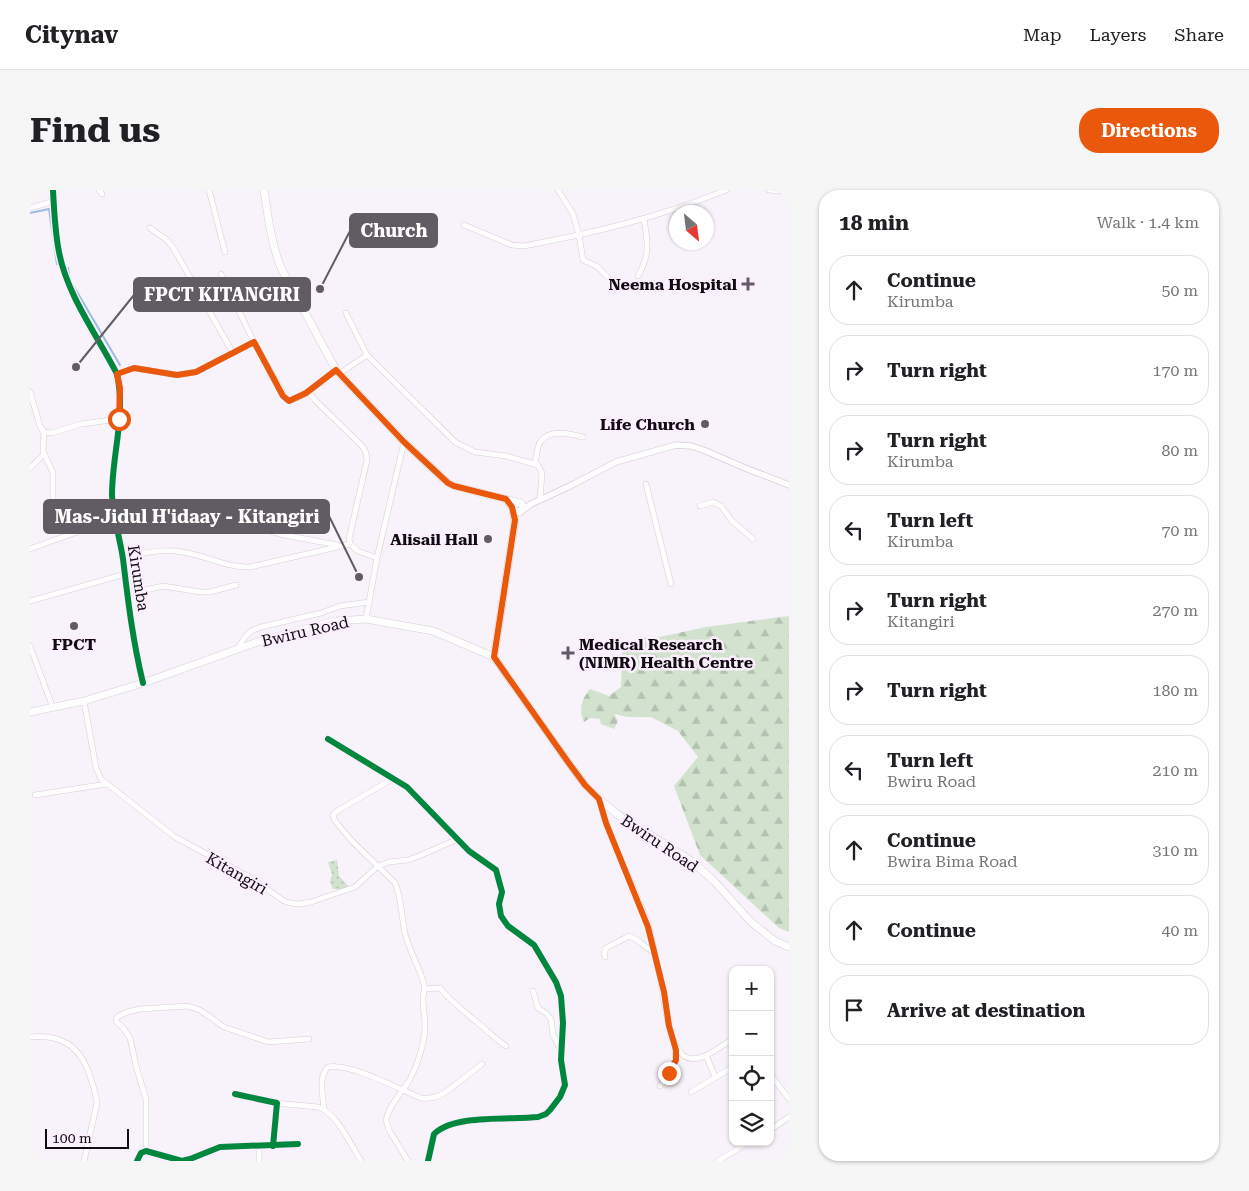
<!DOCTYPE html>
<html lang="en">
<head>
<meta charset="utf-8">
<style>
  body { margin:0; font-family:"Roboto Serif",serif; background:#f6f6f6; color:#202124 }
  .controls { position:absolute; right:15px; bottom:15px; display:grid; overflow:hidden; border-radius:10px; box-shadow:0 1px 4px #0004 }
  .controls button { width:45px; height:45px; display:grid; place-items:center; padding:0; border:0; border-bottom:1px solid #e0e0e0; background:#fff; color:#202124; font:25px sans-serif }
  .compass { position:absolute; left:639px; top:15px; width:45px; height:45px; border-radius:50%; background:#fff; box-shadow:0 1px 4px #0004; rotate:152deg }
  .scale { position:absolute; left:15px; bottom:12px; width:84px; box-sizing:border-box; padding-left:5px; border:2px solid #100c11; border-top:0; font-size:14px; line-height:18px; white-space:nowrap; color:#100c11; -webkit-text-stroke:4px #fbeefd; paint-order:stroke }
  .stop { position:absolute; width:15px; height:15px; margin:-11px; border:4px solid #ea580c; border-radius:50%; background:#fff }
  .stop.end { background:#ea580c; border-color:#fff; box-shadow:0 1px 5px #0008 }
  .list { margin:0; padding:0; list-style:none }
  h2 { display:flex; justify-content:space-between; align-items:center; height:65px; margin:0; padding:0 20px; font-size:21px }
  h2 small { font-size:16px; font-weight:400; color:#757577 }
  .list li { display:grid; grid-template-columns:32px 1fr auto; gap:15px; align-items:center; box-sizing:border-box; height:70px; margin:0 10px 10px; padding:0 10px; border:1px solid #e0e0e0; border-radius:20px }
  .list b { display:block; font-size:19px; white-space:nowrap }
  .list p { margin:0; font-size:16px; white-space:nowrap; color:#757577 }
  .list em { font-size:16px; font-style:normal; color:#757577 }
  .icon { flex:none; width:28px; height:28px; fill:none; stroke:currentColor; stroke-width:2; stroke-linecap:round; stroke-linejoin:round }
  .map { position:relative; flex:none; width:759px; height:971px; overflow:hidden; border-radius:20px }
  header { display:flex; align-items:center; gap:30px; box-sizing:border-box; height:70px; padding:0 25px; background:#fff; border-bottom:1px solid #e0e0e0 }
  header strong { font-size:24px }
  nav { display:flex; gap:28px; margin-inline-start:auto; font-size:18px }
  .intro { display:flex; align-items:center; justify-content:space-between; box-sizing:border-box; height:120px; padding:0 30px }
  h1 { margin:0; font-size:35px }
  .button { padding:12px 22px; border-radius:20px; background:#ea580c; color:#fff; font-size:18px; font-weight:700 }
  main { display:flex; gap:30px; padding:0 30px }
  aside { flex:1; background:#fff; border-radius:20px; box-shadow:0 1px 4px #0004 }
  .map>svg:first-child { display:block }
</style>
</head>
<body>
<header>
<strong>Citynav</strong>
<nav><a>Map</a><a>Layers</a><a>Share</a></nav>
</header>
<div class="intro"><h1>Find us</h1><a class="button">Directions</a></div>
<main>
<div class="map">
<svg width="759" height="971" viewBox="0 0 759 971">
  <defs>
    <pattern id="grass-dots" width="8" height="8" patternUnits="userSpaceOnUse" patternTransform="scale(1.25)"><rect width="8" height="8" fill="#d2e2cf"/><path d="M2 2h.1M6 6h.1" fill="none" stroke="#b3c1b1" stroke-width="1.8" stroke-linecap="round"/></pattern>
    <pattern id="forest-firs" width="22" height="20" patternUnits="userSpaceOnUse" patternTransform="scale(1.25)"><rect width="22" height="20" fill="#d2e2cf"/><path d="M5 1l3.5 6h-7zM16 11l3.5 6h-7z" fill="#b3c1b1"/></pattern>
  </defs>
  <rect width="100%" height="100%" fill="#f8f2fa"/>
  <path fill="url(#grass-dots)" d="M307,670L309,686L318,696L315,699H303L300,692L302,684L298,672Z"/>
  <path fill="url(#forest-firs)" d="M759,426V742L749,738L670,665L644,596L668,567L648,541L621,527H598L584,524L588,531L584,539L571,534L570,529L560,528L554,532C548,519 552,509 560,499L579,506L591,497L592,463L615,447L625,448L676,437Z"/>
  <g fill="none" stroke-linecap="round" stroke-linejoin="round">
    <g stroke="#9bbbdf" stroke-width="2">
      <path d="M0,23L19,19L27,74L30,75"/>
      <path d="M38,78L40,90L90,175"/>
    </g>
    <g stroke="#d4cfd5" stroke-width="6">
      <g id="minor">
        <path d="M23,0C24,20 25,42 29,62C37,105 67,145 87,184C96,225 82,265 82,305C83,327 90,348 93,369C98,411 103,452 113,493"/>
        <path d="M69,0L72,4"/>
        <path d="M179,0L195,62"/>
        <path d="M528,0L543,24L549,45L553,70L568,77L583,93L598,97"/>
        <path d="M739,0L759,2"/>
        <path d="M0,18L24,11"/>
        <path d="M434,35L482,55L494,56C563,43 631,27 696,0"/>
        <path d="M120,38L137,50L144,59L203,163"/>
        <path d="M191,84L224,152L257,210C269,213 295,188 306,180"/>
        <path d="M608,86C620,65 618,52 614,29"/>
        <path d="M316,123L337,165L425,252L445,262L476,266L508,275L512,283L510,310"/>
        <path d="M87,184L104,178L147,185L166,182L224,152"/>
        <path d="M309,184L337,165"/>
        <path d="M278,201L285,210L333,257L336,263L337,270L319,349L320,354"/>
        <path d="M0,202L10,236L14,242L22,243L51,234L89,229"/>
        <path d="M14,242L13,261L23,283V313L30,328L47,342"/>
        <path d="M505,274C507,267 506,257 511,251C519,239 542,244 553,247"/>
        <path d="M0,278L14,264"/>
        <path d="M616,294L641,394"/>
        <path d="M670,316L683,312L691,316L702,331L723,349"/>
        <path d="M209,326L240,341L254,345L307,355"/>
        <path d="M0,359L47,342L85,330"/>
        <path d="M93,367C112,364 132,358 152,362C175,365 196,378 220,377L320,354L328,361L347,368"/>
        <path d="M98,404L133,396L170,402H180L206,395"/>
        <path d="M0,411L95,384"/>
        <path d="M336,429L347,368L374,252"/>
        <path d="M0,456L23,518"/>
        <path d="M208,458L215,447L221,441L231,437L291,423L310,416L339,412"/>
        <path d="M54,511L66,578L71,589L145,647L221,688L254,711L260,713L269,714L281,712L325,697L348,676L359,672L378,670L389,666L428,649"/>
        <path d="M298,549L377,597L439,661L466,680L472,702L469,714L471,726L478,736L504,755L526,792L531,806L533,833L531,870L535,895L530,907L520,920L516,924L508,927C480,930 424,924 404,944L398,971"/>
        <path d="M364,588L307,621L303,625L305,631L321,650L365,693C372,709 371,726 375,743C379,761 389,776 394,794C395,800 393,804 393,809C393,818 395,827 395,836C395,852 386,881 377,894C369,906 359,916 356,930L359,940L378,971"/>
        <path d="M5,605L77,594"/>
        <path d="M569,609C580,653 603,692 618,734C623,750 625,767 629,783C634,804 637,853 654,866C669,876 690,856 703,849"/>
        <path d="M575,767L574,763L576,758L580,756L599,746C609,749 615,758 624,762"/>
        <path d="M395,799L410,798C421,812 435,822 448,833C458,841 465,849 476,856"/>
        <path d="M503,801L508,818L516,823L521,829L523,845L531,860"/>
        <path d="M0,847C32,844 50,856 60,886C63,895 66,904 67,913L54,971"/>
        <path d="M676,865L685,887"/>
        <path d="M740,884L759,909"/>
        <path d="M630,896C640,885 648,871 645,856"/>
        <path d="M661,902L703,877"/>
        <path d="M205,904L245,913L288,917C307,923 321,955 331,971"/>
        <path d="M294,919C293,907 288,886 298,877C322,873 368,899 391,908C401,909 407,907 416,902L452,874"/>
        <path d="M740,940L759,927"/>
        <path d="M243,956L247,913"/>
        <path d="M116,961V909L106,876L100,848L94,839L86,831L87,827L97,822L110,819L158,816L170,820L194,837L238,852L279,849"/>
        <path d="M107,971L111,963L116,961L152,971L160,969L190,957L268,954"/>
        <path d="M229,971V956"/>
        <path d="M688,971L719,952"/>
      </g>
    </g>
    <g stroke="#d4cfd5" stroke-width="7">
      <path id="tertiary" d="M493,320L501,314L540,296L586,272L646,255L661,256L676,261L715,278L759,295"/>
    </g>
    <g stroke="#d4cfd5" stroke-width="8">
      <g id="secondary">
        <path d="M234,0C238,27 241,52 251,78L306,180L374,252L418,293L424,296L486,312"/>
        <path d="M483,315L489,312L492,314L493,318L490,322L484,321"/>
        <path d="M464,467L485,330L482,317L476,310"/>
        <path d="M0,522L54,511L113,493L233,450L305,431L336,429L403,441L464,467L538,572L555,595L569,609L587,624L660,670L683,690L721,732L745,751L759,757"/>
      </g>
    </g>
    <use href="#minor" stroke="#fefdfe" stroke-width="5"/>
    <use href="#tertiary" stroke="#fefdfe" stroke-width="5.5"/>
    <use href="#secondary" stroke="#fefdfe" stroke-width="7"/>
    <g stroke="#fbeefd" stroke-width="9">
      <g id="cycleway">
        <path d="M23,0C24,20 25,42 29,62C37,105 67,145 87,184C96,225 82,265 82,305C83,327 90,348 93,369C98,411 103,452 113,493"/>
        <path d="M298,549L377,597L439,661L466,680L472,702L469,714L471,726L478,736L504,755L526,792L531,806L533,833L531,870L535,895L530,907L520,920L516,924L508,927C480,930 424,924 404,944L398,971"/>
        <path d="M205,904L247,913L243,956"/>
        <path d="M107,971L111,963L116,961L152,971L160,969L190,957L268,954"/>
      </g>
    </g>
    <use href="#cycleway" stroke="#00873e" stroke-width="6"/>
  </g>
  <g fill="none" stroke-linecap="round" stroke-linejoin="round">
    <path stroke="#ea580c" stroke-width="6" d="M89,229L90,198L87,184L104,178L147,185L166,182L224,152L253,206L259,211L276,203L306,180L374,252L418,293L424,296L476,309L482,317L485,330L464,467L538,572L555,595L569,609L576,633L618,737L634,802L639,836L646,860V870L639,883"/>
  </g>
  <g fill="#615c63" stroke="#fbeefd" stroke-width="2">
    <path d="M715.5 86.5h5v5h5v5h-5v5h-5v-5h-5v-5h5z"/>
    <circle cx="675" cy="234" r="5"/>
    <circle cx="458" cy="349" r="5"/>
    <circle cx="44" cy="436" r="5"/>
    <path d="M535.5 455.5h5v5h5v5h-5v5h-5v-5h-5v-5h5z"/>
  </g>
  <g text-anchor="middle" stroke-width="5" stroke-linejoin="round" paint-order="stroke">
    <g font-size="16" font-weight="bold" fill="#100c11" stroke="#fbeefd" text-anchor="end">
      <text x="707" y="100">Neema Hospital</text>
      <text x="665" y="240">Life Church</text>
      <text x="448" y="355">Alisail Hall</text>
      <text x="44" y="460" text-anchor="middle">FPCT</text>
      <text x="549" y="460" text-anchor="start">Medical Research<tspan x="549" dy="18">(NIMR) Health Centre</tspan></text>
    </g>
    <g font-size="16" fill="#100c11" stroke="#fbeefd">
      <text transform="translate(109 388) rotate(81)" y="6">Kirumba</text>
      <text transform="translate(275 441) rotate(-13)" y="6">Bwiru Road</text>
      <text transform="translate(630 653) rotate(34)" y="6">Bwiru Road</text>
      <text transform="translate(207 683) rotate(30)" y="6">Kitangiri</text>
    </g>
  </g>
  <path fill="none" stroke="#615c63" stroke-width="2" d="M290 99L320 41M46 177L104 105M329 387L299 326"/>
  <g fill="#615c63" stroke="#fbeefd" stroke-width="2">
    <circle cx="290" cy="99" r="5"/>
    <circle cx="46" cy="177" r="5"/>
    <circle cx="329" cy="387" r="5"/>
  </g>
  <g fill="#615c63" stroke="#615c63" stroke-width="2">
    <rect x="320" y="24" width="87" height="33" rx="5"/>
    <rect x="104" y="88" width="176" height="33" rx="5"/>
    <rect x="14" y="310" width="285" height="33" rx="5"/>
  </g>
  <g font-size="18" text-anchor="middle" font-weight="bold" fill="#fff">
    <text x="364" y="47">Church</text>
    <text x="192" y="111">FPCT KITANGIRI</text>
    <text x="157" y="333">Mas-Jidul H'idaay - Kitangiri</text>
  </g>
</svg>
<div class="controls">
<button>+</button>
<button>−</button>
<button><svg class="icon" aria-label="locate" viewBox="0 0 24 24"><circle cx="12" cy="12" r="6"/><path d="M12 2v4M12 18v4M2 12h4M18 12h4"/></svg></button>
<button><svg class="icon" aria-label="layers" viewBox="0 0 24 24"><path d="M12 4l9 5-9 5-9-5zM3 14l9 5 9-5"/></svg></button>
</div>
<svg class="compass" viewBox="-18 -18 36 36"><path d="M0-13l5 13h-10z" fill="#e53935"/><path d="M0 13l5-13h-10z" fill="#757577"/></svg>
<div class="scale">100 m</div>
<div class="stop" style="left:89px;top:229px"></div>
<div class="stop end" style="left:639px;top:883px"></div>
</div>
<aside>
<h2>18 min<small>Walk · 1.4 km</small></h2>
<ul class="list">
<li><svg class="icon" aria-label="ahead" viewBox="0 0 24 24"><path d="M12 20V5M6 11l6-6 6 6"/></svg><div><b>Continue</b><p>Kirumba</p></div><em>50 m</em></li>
<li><svg class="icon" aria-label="right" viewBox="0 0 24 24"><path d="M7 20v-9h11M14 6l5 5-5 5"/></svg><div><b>Turn right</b></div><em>170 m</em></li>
<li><svg class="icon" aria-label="right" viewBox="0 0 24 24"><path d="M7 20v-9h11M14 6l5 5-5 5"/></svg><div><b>Turn right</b><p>Kirumba</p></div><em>80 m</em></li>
<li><svg class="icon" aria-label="left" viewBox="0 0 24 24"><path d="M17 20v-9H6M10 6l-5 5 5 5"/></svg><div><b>Turn left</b><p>Kirumba</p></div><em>70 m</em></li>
<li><svg class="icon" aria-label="right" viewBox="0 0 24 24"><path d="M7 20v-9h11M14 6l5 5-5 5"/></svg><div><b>Turn right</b><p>Kitangiri</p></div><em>270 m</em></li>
<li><svg class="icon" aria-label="right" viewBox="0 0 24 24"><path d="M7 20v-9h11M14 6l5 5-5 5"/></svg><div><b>Turn right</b></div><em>180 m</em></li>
<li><svg class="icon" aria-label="left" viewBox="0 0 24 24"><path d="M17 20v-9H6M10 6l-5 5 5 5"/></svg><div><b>Turn left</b><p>Bwiru Road</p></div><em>210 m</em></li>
<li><svg class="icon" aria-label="ahead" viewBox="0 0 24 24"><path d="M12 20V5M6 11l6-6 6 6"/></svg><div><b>Continue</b><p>Bwira Bima Road</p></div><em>310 m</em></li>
<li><svg class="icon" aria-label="ahead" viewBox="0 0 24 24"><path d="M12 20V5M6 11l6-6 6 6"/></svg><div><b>Continue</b></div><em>40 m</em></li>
<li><svg class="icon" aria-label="arrive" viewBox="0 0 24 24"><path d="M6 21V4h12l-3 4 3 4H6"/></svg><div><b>Arrive at destination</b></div></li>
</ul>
</aside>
</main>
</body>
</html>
